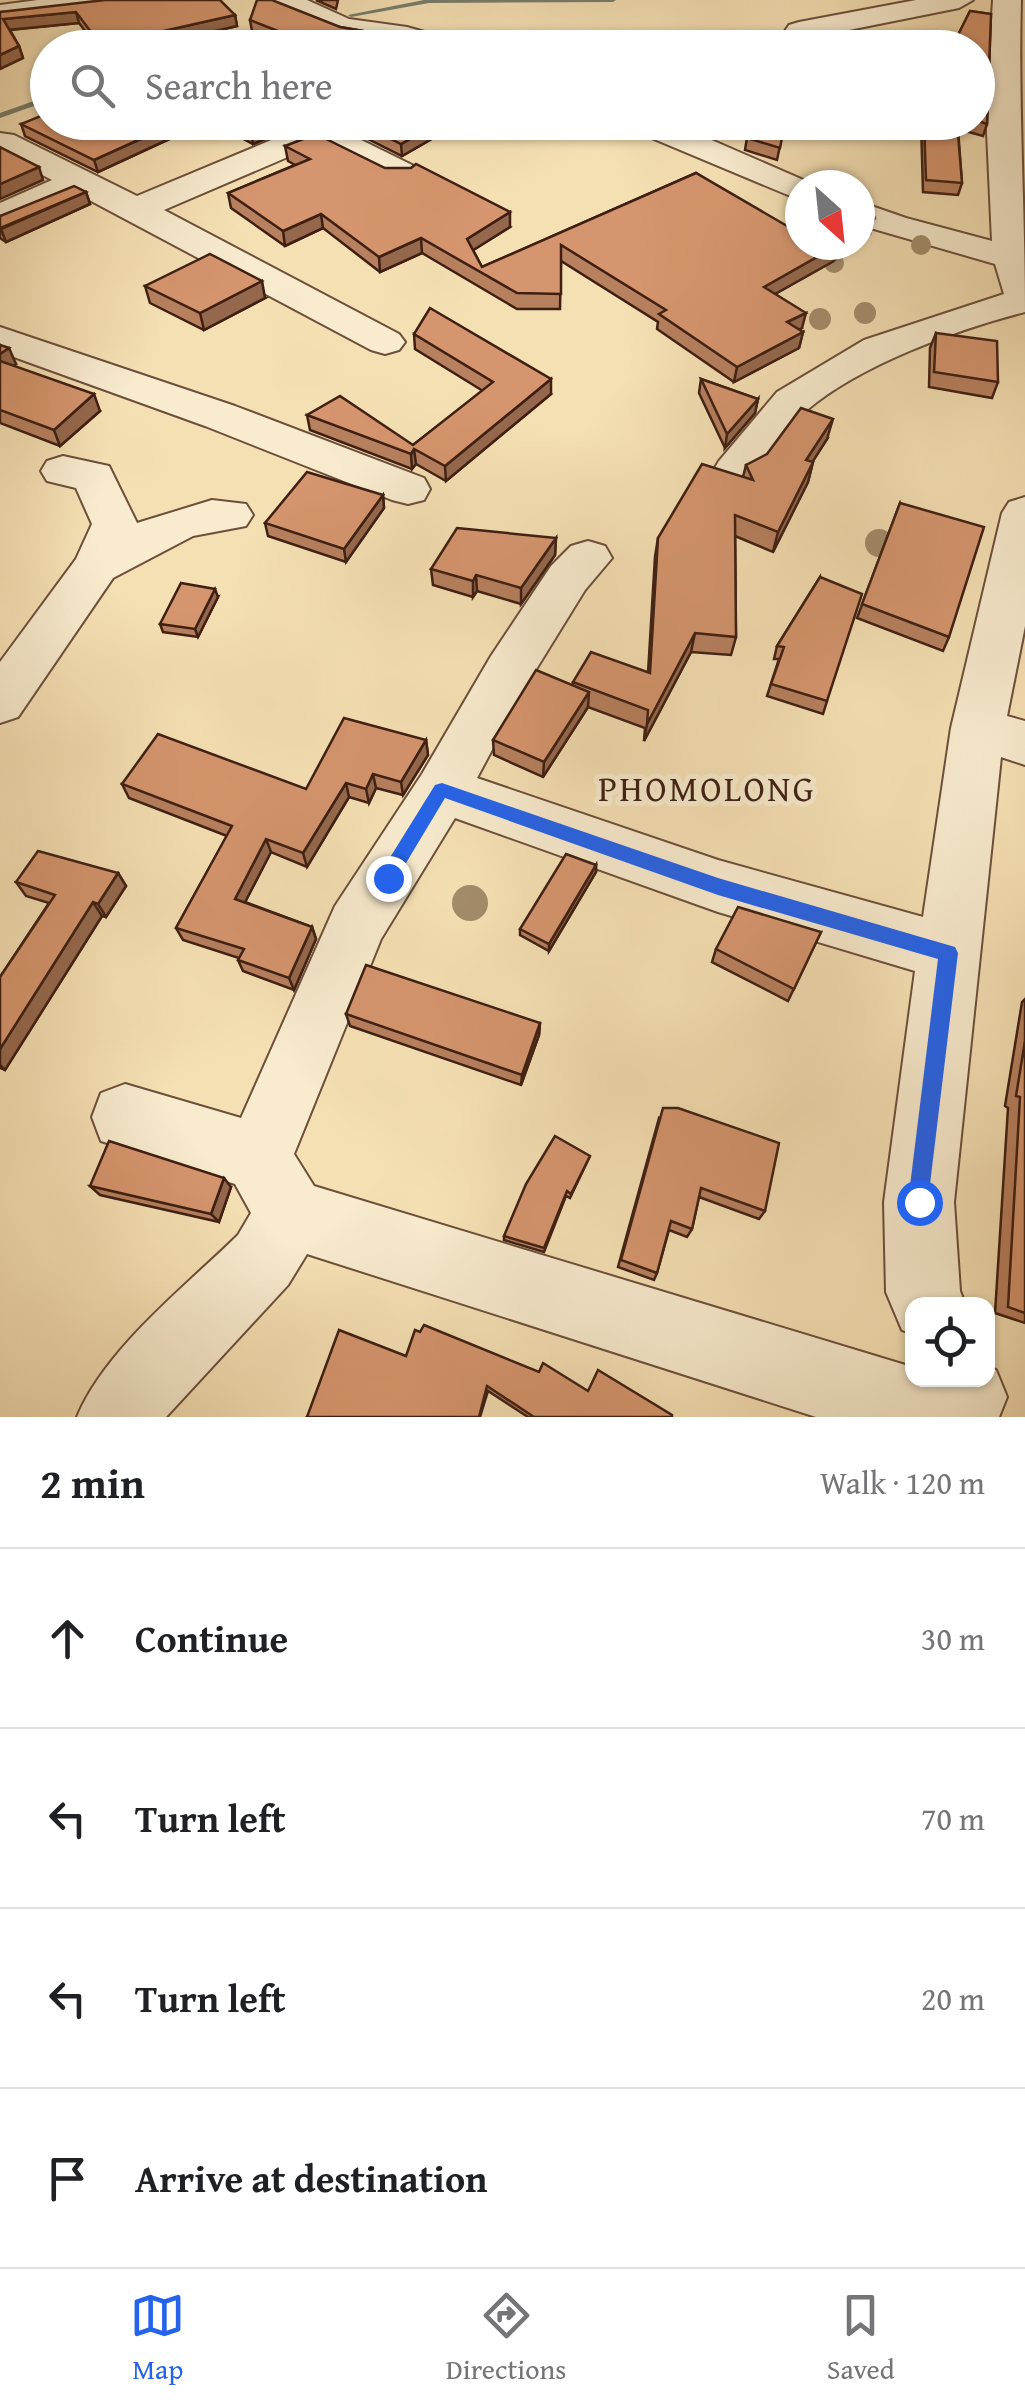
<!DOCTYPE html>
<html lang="en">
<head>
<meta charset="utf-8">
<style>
  body { margin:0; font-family:"Gentium Book Plus",serif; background:#f2f2f2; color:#202124 }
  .controls { position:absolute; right:30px; bottom:30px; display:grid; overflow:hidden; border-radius:20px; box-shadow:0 2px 8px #0004 }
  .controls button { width:90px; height:90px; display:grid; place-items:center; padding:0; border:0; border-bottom:2px solid #e0e0e0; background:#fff; color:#202124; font:50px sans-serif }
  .compass { position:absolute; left:785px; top:170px; width:90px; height:90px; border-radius:50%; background:#fff; box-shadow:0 2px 8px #0004; rotate:153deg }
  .stop { position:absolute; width:30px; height:30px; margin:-22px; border:8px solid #2563eb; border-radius:50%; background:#fff }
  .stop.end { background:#2563eb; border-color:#fff; box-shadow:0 2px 10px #0008 }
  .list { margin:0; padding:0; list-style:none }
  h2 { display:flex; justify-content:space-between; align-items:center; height:130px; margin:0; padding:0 40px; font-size:42px }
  h2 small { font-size:32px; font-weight:400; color:#757577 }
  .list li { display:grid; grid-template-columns:65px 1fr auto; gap:30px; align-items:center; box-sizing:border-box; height:180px; padding:0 40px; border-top:2px solid #e0e0e0 }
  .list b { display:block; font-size:38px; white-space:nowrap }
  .list em { font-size:32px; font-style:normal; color:#757577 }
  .icon { flex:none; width:55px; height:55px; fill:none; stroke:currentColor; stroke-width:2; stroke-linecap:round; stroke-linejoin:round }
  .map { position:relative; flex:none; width:1025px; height:1417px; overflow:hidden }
  .search { position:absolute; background:#fff; box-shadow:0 2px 8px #0004; left:30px; right:30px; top:30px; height:110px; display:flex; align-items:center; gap:25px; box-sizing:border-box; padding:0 35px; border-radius:55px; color:#757577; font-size:38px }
  .sheet { height:850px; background:#fff }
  nav { display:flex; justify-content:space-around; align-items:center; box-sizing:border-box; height:140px; border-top:2px solid #e0e0e0; background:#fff; font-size:28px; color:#757577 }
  nav a { display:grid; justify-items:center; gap:5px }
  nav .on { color:#2563eb }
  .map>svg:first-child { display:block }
</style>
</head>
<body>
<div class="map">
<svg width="1025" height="1417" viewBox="0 0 1025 1417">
  <rect width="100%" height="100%" fill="#f5e0b4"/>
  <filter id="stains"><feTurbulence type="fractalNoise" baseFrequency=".002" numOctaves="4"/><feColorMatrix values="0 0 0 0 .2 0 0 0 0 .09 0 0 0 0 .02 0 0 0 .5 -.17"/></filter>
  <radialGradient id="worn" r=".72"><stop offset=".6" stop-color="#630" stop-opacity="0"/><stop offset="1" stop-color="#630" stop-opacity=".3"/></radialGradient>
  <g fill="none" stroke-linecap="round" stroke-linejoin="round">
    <g fill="#767e6d" fill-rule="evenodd">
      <path d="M424,0H616L613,2L429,3L351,17L348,15Z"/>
      <path d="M275,32L277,33V35L247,37L210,48H197L247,33Z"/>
      <path d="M48,96V101L0,118V113Z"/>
    </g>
    <g stroke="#6c4f3a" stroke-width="4">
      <g id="minor">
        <path d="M38,0H120L106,8L0,21V5Z"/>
        <path d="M270,0H307L349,19L407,27L459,42L463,48H416L342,35L274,6Z"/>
        <path d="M916,0H973L959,8L799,40L789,37L785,31L789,25L799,22Z"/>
        <path d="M993,0H1021C1018,105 1025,208 1025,312C958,329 860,365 807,410C778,435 765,494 719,481L713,471L719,461L777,392L864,340L1004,294L995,264L860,225V202L906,218L992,241L986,110Z"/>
        <path d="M283,122H358L345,132L412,165L417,172L412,179H388L318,144L164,210L399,334L405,342L399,350L385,354L371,350L78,194L0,227V203L52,180L0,153V133L14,135L137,196L293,131Z"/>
        <path d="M625,122H670L815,185H800V198L788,195L630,129Z"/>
        <path d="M0,327L235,406L424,478L430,489L424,500L408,504L392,500L205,426L0,352Z"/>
        <path d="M63,456L109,466L137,523L212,500L246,504L253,515L246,526L193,536L113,578L18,717L0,723V662L76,559L92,524L76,488L47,481L41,471L47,461Z"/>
        <path d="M1025,497V626L1007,716L1025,721V765L1001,757L954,1202L960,1291L965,1304H912V1334L902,1330L886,1292L884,1202L915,971L718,912L455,818L381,939L294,1154L314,1186L912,1367V1380H988V1366L996,1370L1007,1397L999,1417H816L307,1254L288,1285L166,1417H77C105,1349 185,1287 238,1235L251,1213L235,1184L101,1141L92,1117L101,1093L125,1084L241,1118L335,906L422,774L491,656L551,566L571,546L588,541L605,546L612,558L585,590L527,684L477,778L718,860L923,917L951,728L1002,513L1009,502Z"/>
      </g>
    </g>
    <use href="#minor" fill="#f8ebce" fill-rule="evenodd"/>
  </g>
  <g fill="#a38c6b">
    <circle cx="921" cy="245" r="10"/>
    <circle cx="834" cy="263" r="10"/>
    <circle cx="865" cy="313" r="11"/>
    <circle cx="820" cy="319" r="11"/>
    <circle cx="879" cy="543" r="14"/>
    <circle cx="470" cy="903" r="18"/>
  </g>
  <g fill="#b7805f" stroke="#3e1f12" stroke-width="2.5">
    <path d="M316,0H338L336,9Z"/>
    <path d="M970,11L991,14L987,124L983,136L958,129L962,183L958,195L923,192L921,122H978V48H910L912,42L936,45L939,34L951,35L952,47Z"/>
    <path d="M0,12L235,15L237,26L147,46L149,48H98L79,23L10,30L19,46L23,58Z"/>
    <path d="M250,20L340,27L415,40L470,48H293L252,31Z"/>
    <path d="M48,122H206L98,172L25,136L21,124Z"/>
    <path d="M212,122H285L286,130L253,144Z"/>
    <path d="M351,122H461L402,156L352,131Z"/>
    <path d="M482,122H531L505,134Z"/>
    <path d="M785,122L777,160L745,150L747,138Z"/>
    <path d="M285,146L510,227L473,250L482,267L696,173L832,262L775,294L802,328L799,330L803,332L799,348L734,382L657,329L658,322L561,261L560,309H517L422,253L380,272L323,228L285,246L231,208L228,193L295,165L288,161Z"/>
    <path d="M86,192L90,204L6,242L0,238V216Z"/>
    <path d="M145,286L265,298L204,330L150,303Z"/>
    <path d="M936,333L998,382L992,398L929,387L930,348Z"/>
    <path d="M414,334L551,394L446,481L416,464L412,469L310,430L307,415L413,445L483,391L415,349Z"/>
    <path d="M0,345L16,364L13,366L100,411L60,446L0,423Z"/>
    <path d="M701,379L758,399L755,413L725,448L699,393Z"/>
    <path d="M827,439L812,462H813L808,482L773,552L735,536L736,637L731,655L691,652L644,741L645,728L588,707L543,777L494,755L493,740L573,685V682L648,673L655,557L658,538L743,477L746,465Z"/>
    <path d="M383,495L384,508L346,562L268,536L265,523Z"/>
    <path d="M900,503L949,637L943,651L857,618Z"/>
    <path d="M556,538L555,555L521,604L477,591L473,597L433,585L431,569Z"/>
    <path d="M820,577L827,701L823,714L767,696L779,659H774L777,646Z"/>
    <path d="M218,597L198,637L163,632L160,624Z"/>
    <path d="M426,740L428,755L403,795L376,788L369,803L349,797L307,867L271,852L245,902L312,927L316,939L294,990L243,971L238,960L239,958L183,940L176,928L227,836L129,798L122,784L306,789Z"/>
    <path d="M596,865V872L549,951L520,935V929Z"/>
    <path d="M118,873L126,886L106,917L102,916L5,1070L0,1068V977L49,903L26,896L16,882Z"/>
    <path d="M821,932L788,1001L712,962L716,949Z"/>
    <path d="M1025,999V1323L995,1313L1008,1108L1005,1106L1022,1002Z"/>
    <path d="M346,1014L540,1023L539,1035L521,1085L350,1026Z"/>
    <path d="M659,1118L765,1211L759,1219L699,1197L692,1229L687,1237L669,1230L657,1273L654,1280L618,1267Z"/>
    <path d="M590,1156L570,1198L566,1196L544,1252L504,1240V1236Z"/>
    <path d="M90,1186L231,1187L219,1222L100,1195Z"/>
    <path d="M406,1356L588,1391L672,1417H528L488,1391L480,1417H307Z"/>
  </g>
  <g fill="#95684d" stroke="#3e1f12" stroke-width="2.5">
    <path d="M76,12L79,23L7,30L3,19Z"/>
    <path d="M235,15L237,26L143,48L132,38Z"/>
    <path d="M19,46L23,58L0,69V55Z"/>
    <path d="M178,122H206L98,172L94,160Z"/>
    <path d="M273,122H285L286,130L253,144L251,132Z"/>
    <path d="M440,122H461L402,156L401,144Z"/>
    <path d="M505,122H531L505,134Z"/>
    <path d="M39,167L43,180L0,199V184Z"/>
    <path d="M86,192L90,204L6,242L1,229Z"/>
    <path d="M510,212V227L467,254V239Z"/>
    <path d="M321,214L323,228L285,246L283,231Z"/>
    <path d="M874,219L870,234L860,241V229Z"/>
    <path d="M421,238L422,253L380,272L379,257Z"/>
    <path d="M838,245H855L832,262L761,302L764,287Z"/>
    <path d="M262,281L265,298L204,330L200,313Z"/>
    <path d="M806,313L802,328L783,338L787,322Z"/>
    <path d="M803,332L799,348L734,382L737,367Z"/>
    <path d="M9,348L16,364L0,375V354Z"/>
    <path d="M551,379V394L446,481L445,466Z"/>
    <path d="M94,394L100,411L60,446L54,430Z"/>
    <path d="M758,399L755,413L725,448L727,434Z"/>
    <path d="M833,419L827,439L801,480L806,460Z"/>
    <path d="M414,449L416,464L412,469L411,454Z"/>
    <path d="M813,462L808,482L773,552L778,532Z"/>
    <path d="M383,495L384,508L346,562L344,549Z"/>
    <path d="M556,538L555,555L521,604V588Z"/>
    <path d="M476,575L477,591L473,597V581Z"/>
    <path d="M215,589L218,597L198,637L195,629Z"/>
    <path d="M695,633L691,652L644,741L647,724Z"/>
    <path d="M589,692L588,707L543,777L544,762Z"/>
    <path d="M426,740L428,755L403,795L401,782Z"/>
    <path d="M373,774L376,788L369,803L366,789Z"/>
    <path d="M346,783L349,797L307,867L303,853Z"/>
    <path d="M266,839L271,852L240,912L235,899Z"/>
    <path d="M596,865V872L549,951V944Z"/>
    <path d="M118,873L126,886L106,917L98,904Z"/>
    <path d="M93,902L102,916L5,1070L0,1065V1049Z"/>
    <path d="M312,927L316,939L294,990L289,978Z"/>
    <path d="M540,1023L539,1035L521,1085L522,1075Z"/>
    <path d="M224,1178L231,1187L219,1222L211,1214Z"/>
  </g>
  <g fill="#d5956e" stroke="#3e1f12" stroke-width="2.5">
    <path d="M105,0H220L235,15L132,38L149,48H103L76,12L3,19L19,46L0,55V12Z"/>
    <path d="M257,0H272L340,27L415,40H456L470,48H321L250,20Z"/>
    <path d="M970,11L991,14L987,124L978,121V48H910L912,42L937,45L939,34L951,35L952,47Z"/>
    <path d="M778,33L803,39L801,48H773Z"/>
    <path d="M691,38L762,48H693Z"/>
    <path d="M48,113V122H178L94,160L21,124Z"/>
    <path d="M233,122H273L251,132Z"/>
    <path d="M357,122H440L401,144Z"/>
    <path d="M751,122H785L780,148L747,138Z"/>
    <path d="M924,122H957L962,183L926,180Z"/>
    <path d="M316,134L385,168H411L416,164L510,212L467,239L482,267L696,173L794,230L800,225V245H838L764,287L806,313L787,322L803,332L737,367L659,314L666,310L561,245V294L517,293L421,238L379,257L321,214L283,231L228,193L310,159L285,146Z"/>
    <path d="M0,147L39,167L0,184Z"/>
    <path d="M74,186L86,192L0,228V216Z"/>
    <path d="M860,213L874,219L860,229Z"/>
    <path d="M210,254L262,281L200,313L145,286Z"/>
    <path d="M430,308L551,379L445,466L414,449L411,454L307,415L340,396L413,445L493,382L414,334Z"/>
    <path d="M936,333L997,341L998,382L934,372Z"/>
    <path d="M0,345L9,348L0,354Z"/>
    <path d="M0,361L94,394L54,430L0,410Z"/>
    <path d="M701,379L758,399L727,434Z"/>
    <path d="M801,408L833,419L806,460L813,462L778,532L735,515L736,637L695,633L647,724L648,710L573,682L591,652L650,673L658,538L702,464L753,480L746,465L767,454Z"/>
    <path d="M307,472L383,495L344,549L265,523Z"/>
    <path d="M900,503L984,527L949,637L862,604Z"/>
    <path d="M457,528L556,538L521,588L476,575L473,581L431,569Z"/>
    <path d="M820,577L862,594L827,701L771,684L784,647L777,646Z"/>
    <path d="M181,583L215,589L195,629L160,624Z"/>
    <path d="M536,670L589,692L544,762L493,740Z"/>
    <path d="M344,718L426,740L401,782L373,774L366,789L346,783L303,853L266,839L235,899L312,927L289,978L238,960L244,949L176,928L232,826L122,784L158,734L306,789Z"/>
    <path d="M38,851L118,873L98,904L93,902L0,1049V977L55,895L16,882Z"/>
    <path d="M566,854L596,865L549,944L520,929Z"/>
    <path d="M738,907L821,932L794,989L716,949Z"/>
    <path d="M366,965L540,1023L522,1075L346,1014Z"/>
    <path d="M1025,1041V1313L1008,1307L1020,1097L1016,1096Z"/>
    <path d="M663,1108H678L779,1143L765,1211L701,1188L692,1229L671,1221L657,1273L621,1260Z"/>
    <path d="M555,1136L590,1156L571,1194L567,1191L544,1248L504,1236L526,1184Z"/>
    <path d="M109,1141L224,1178L211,1214L90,1186Z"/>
    <path d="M424,1325L539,1372L543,1363L588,1391L598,1370L672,1415V1417H534L487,1386L479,1417H307L339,1330L406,1356L415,1330L420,1332Z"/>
  </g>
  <path fill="#2563eb" d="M442,783L718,878L955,947L958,953L927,1209L919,1213L911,1209L908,1202L938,959L718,895L445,798L394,883H381V872L435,785Z"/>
  <g text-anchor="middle" stroke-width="10" stroke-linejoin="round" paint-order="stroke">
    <g font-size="35" letter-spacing="2.5" fill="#3e1f12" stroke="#f8ebce">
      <text x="707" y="801">PHOMOLONG</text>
    </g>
  </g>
  <rect width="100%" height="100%" filter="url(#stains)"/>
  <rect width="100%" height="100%" fill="url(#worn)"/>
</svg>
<div class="controls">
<button><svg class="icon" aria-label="locate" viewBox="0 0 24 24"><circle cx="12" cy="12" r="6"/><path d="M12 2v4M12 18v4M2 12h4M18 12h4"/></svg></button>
</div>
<svg class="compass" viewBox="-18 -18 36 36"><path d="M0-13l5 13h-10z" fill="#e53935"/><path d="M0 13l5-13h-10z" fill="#757577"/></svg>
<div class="stop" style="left:919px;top:1202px"></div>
<div class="stop end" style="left:388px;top:878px"></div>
<div class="search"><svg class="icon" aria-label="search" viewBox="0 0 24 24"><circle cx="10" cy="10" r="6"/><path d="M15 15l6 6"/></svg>Search here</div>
</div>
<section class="sheet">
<h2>2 min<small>Walk · 120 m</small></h2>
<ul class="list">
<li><svg class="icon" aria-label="ahead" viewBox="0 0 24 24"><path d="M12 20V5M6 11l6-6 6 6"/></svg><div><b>Continue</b></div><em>30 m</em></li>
<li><svg class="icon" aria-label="left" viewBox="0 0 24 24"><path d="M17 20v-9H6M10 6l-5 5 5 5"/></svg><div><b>Turn left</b></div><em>70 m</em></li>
<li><svg class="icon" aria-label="left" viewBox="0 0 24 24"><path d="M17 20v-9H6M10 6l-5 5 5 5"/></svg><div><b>Turn left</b></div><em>20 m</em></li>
<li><svg class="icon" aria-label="arrive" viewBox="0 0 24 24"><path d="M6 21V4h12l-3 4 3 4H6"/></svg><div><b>Arrive at destination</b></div></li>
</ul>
</section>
<nav>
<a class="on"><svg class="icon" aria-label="map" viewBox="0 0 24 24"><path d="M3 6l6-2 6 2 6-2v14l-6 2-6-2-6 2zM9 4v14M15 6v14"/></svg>Map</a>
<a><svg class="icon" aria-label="directions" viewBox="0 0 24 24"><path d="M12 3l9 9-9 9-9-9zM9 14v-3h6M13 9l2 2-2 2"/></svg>Directions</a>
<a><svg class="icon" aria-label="saved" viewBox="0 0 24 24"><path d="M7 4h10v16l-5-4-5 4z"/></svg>Saved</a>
</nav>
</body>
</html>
